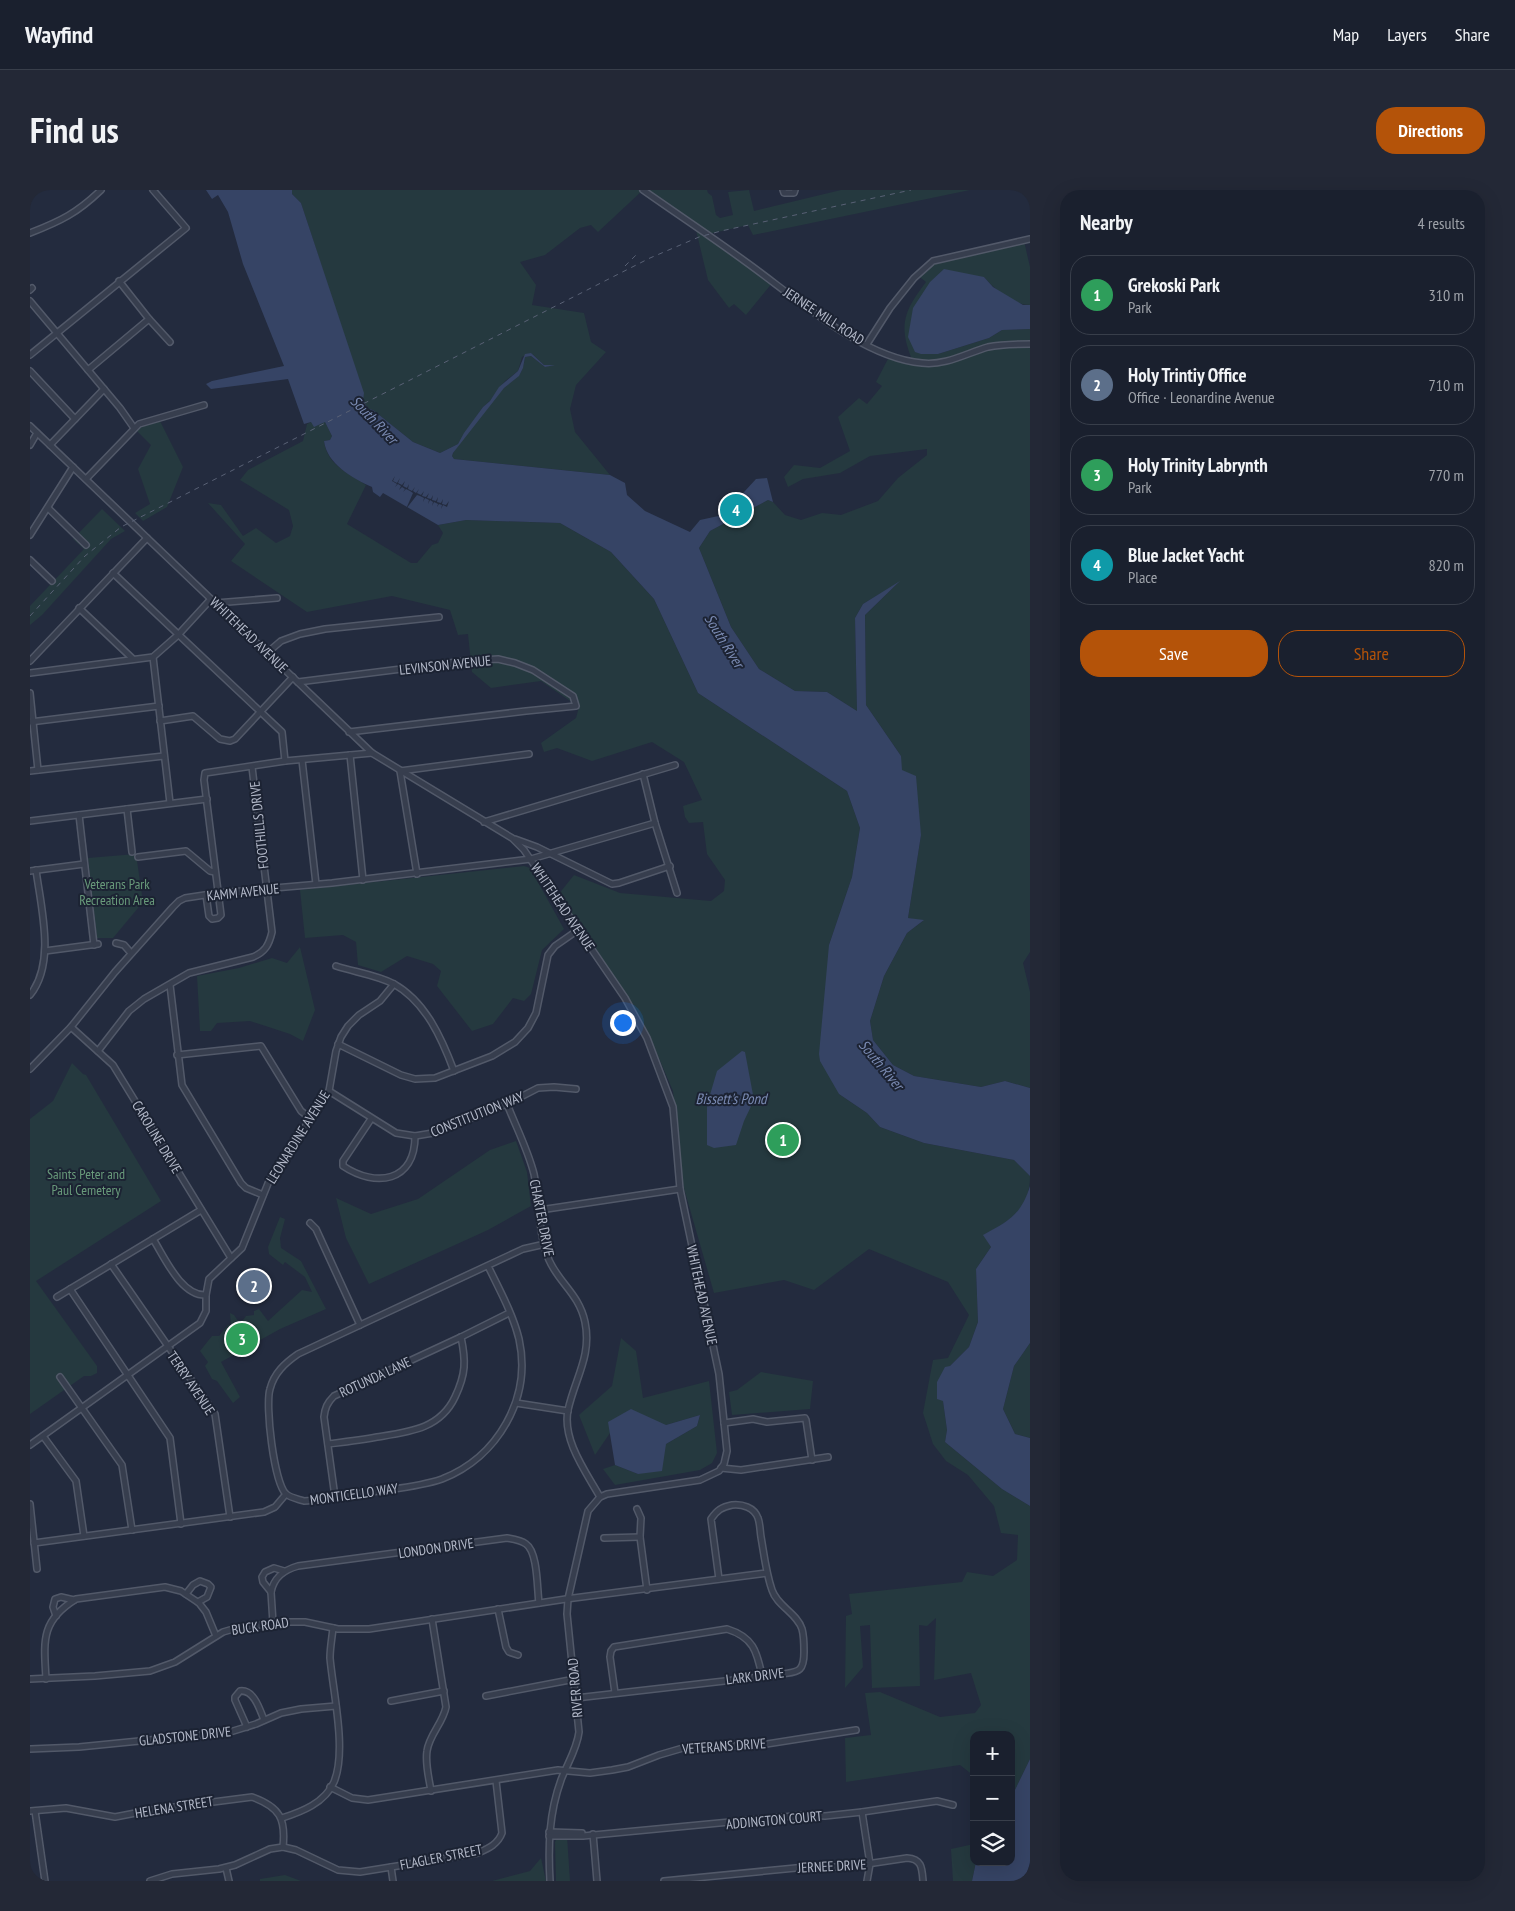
<!DOCTYPE html>
<html lang="en">
<head>
<meta charset="utf-8">
<style>
  body { margin:0; font-family:"PT Sans Narrow",sans-serif; background:#232836; color:#f1f3f6 }
  .controls { position:absolute; right:15px; bottom:15px; display:grid; overflow:hidden; border-radius:10px; box-shadow:0 5px 20px #0002 }
  .controls button { width:45px; height:45px; display:grid; place-items:center; padding:0; border:0; border-bottom:1px solid #383e4a; background:#1a202e; color:#f1f3f6; font:25px sans-serif }
  .you { position:absolute; left:592px; top:832px; width:18px; height:18px; margin:-12px; border:4px solid #fff; border-radius:50%; background:#1a73e8; box-shadow:0 0 0 8px #1a73e833 }
  .badge { display:grid; place-items:center; width:32px; height:32px; border-radius:50%; background:#b45309; color:#fff; font-size:16px; font-weight:700 }
  .pin { position:absolute; translate:-50% -50%; border:2px solid #fff; box-shadow:0 1px 5px #0006 }
  .list { margin:0; padding:0; list-style:none }
  h2 { display:flex; justify-content:space-between; align-items:center; height:65px; margin:0; padding:0 20px; font-size:21px }
  h2 small { font-size:16px; font-weight:400; color:#9fa3aa }
  .list li { display:grid; grid-template-columns:32px 1fr auto; gap:15px; align-items:center; box-sizing:border-box; height:80px; margin:0 10px 10px; padding:0 10px; border:1px solid #383e4a; border-radius:20px }
  .list b { display:block; font-size:19px; white-space:nowrap }
  .list p { margin:0; font-size:16px; white-space:nowrap; color:#9fa3aa }
  .list em { font-size:16px; font-style:normal; color:#9fa3aa }
  .actions { display:flex; gap:10px; padding:15px 20px }
  .actions a { flex:1; padding:11px 0; border:1px solid #b45309; border-radius:20px; text-align:center; font-size:18px; color:#b45309 }
  .actions .main { background:#b45309; color:#fff }
  .icon { flex:none; width:28px; height:28px; fill:none; stroke:currentColor; stroke-width:2; stroke-linecap:round; stroke-linejoin:round }
  .map { position:relative; flex:none; width:1000px; height:1691px; overflow:hidden; border-radius:20px }
  header { display:flex; align-items:center; gap:30px; box-sizing:border-box; height:70px; padding:0 25px; background:#1a202e; border-bottom:1px solid #383e4a }
  header strong { font-size:24px }
  nav { display:flex; gap:28px; margin-inline-start:auto; font-size:18px }
  .intro { display:flex; align-items:center; justify-content:space-between; box-sizing:border-box; height:120px; padding:0 30px }
  h1 { margin:0; font-size:35px }
  .button { padding:12px 22px; border-radius:20px; background:#b45309; color:#fff; font-size:18px; font-weight:700 }
  main { display:flex; gap:30px; padding:0 30px }
  aside { flex:1; background:#1a202e; border-radius:20px; box-shadow:0 5px 20px #0002 }
  .map>svg:first-child { display:block }
</style>
</head>
<body>
<header>
<strong>Wayfind</strong>
<nav><a>Map</a><a>Layers</a><a>Share</a></nav>
</header>
<div class="intro"><h1>Find us</h1><a class="button">Directions</a></div>
<main>
<div class="map">
<svg width="1000" height="1691" viewBox="0 0 1000 1691">
  <rect width="100%" height="100%" fill="#232b3e"/>
  <g fill="#25393f">
    <path d="M262,0H613L568,42L561,35L550,38L515,65L490,72L506,95L502,115L554,123L561,152L576,162L546,195L540,219L545,242L580,285L424,269L422,266C425,257 466,205 474,198C488,185 492,188 495,167L501,166L515,177L521,175H514L501,163L492,167L488,181L475,191L460,211L453,217L428,254L410,263L383,252L343,220L338,219L333,210V203L271,13L262,4Z"/>
    <path d="M613,0H677L678,3L682,6L686,25L690,28L703,25L698,2L719,0L724,21L811,0H940L723,45L718,35L679,44L743,92L716,125L704,114L699,118L678,90L665,36Z"/>
    <path d="M994,51L1000,77V115C984,115 964,99 954,87L908,164L959,148L972,140L1000,139V762L993,773L1000,802V898L975,891L951,897L884,886L863,875L843,850L840,831L854,786L877,743L893,731L878,728L891,645L871,580V566L836,515L835,425L868,393L833,414L825,428L827,521L797,502L765,501L729,479L701,437L669,358L680,341L738,310L743,312L755,325L771,330L792,323L811,325L848,311L868,288L897,265V259L840,266L810,283L773,289L758,297L754,287L764,275L790,278L820,261L808,227L829,208L837,214L852,196L846,192L860,165L883,172C868,136 873,122 896,92L887,85L903,71Z"/>
    <path d="M130,231L153,277L137,317L113,331L105,323L120,314L108,279L121,255L107,241L112,235Z"/>
    <path d="M281,232H295L302,246L300,250L294,251C297,275 318,283 336,295L317,334L381,373H387L402,355L408,353L413,343L408,335L436,330L530,333L581,362L624,409L668,503L817,601L830,638L822,687L799,755L809,904L837,923L850,937L894,953L984,970L1000,986C1000,1019 980,1031 954,1045L961,1057L946,1079L948,1132L939,1157L920,1176L913,1211L917,1240L915,1252L972,1299L1000,1316V1569L981,1608V1545H944V1586L930,1575L816,1592L815,1548L841,1545L835,1503L850,1502L910,1527L945,1523L951,1515L941,1483L904,1490L906,1428L897,1436L889,1435L890,1496L842,1498L840,1435L830,1436L833,1477L815,1498L816,1426L822,1424L819,1404L932,1392L937,1382L963,1386L987,1370L988,1345L971,1343L964,1316L938,1285L916,1271L903,1254L893,1223L903,1170L918,1168L939,1125L918,1092L839,1059L784,1100L754,1090L684,1103L653,995L643,901L618,843L559,747L528,705L544,685L590,703L681,711L694,701L695,690L677,664L673,632L659,633L655,627L653,616L672,610L654,572L622,552L562,571L527,558L514,562L511,553L546,528L549,517L511,491L461,498L442,482L438,444L428,445L420,420L362,406L277,422L201,371L215,354L178,313L191,315L213,346L226,338L246,353L260,346L263,336L259,320L210,290L218,280L273,251L277,234Z"/>
    <path d="M72,319L95,341L81,349L12,425L0,435V416L54,359L43,349Z"/>
    <path d="M106,664L113,712L83,748H67L58,668Z"/>
    <path d="M494,676L500,678L534,739L512,760L501,804L494,811L483,808L463,834L442,841L407,796L411,781L403,774L377,766L351,782L328,775L326,752L313,745L275,748L270,700Z"/>
    <path d="M270,757L285,820L273,851L260,844L220,831L187,833L181,841H170L167,786L209,778L242,768L257,773Z"/>
    <path d="M42,873L53,884L56,885L131,1011L6,1091L67,1176V1183L61,1186H54L0,1224V929L23,911Z"/>
    <path d="M486,951L497,982L501,1016L458,1040L339,1094L316,1048L306,1008L341,1024L388,1009L460,960Z"/>
    <path d="M250,1027L255,1029L250,1048L251,1058L271,1071L296,1119L250,1139L191,1172L210,1207L203,1213L187,1191L182,1189L175,1176L178,1172L170,1161L182,1146H189L198,1135H201L200,1123L204,1125L208,1131L213,1130L216,1126L224,1125V1121L229,1119L238,1131L272,1100L282,1102L275,1087L255,1072L253,1075L239,1064L238,1057Z"/>
    <path d="M235,1088L240,1094L224,1107L219,1101Z"/>
    <path d="M591,1148L606,1161L613,1208L679,1191L687,1263L682,1273L670,1280L585,1295L573,1279L585,1275L608,1284L636,1254L667,1236L670,1225L636,1235L580,1243L565,1265L549,1225L582,1196Z"/>
    <path d="M1000,1153V1248L985,1244L973,1219L984,1176Z"/>
    <path d="M731,1182L783,1191L780,1219L702,1225L699,1202L707,1200Z"/>
    <path d="M528,1646H537L540,1691H526L525,1652Z"/>
    <path d="M944,1654V1672H946L942,1691H923L921,1659Z"/>
    <path d="M511,1668L516,1691H462L500,1681Z"/>
    <path d="M255,1685L271,1691H230V1689Z"/>
  </g>
  <g fill="#364465">
    <path d="M176,0H262V4L271,13L334,203L333,210L338,219L343,220L383,252L410,263L428,254L434,243L453,217L460,211L469,197L488,181L495,164L501,163L514,175H525L515,177L501,166L495,167L493,178L489,186L474,198L423,263L422,266L424,269L580,285L595,293L597,305L615,321L660,342L670,330L693,325L726,289L737,288L743,312L738,310L680,341L669,358L701,437L729,479L765,501L797,502L827,521L825,428L833,414L870,391L835,425L836,515L871,566L872,580L886,586L891,645L878,728L894,730L877,743L854,786L840,831L843,850L863,875L884,886L951,897L975,891L1000,898V986L984,970L894,953L850,937L837,923L809,904L790,871L789,864L799,755L822,687L830,638L817,601L668,503L624,409L581,362L530,333L436,330L408,335L353,303L350,307L343,302L342,297C322,288 297,274 294,251L300,250L302,246L295,232L284,237L281,232L274,234L258,189L181,199L176,194L182,191L254,176L213,74L198,22L188,5L182,9Z"/>
    <path d="M914,79L954,87L963,97L993,115H1000V139L972,140L959,148L908,164H891L885,162L878,147L883,118L900,92Z"/>
    <path d="M712,861L715,862L724,910L714,931L706,955L684,958L677,955V915L687,881Z"/>
    <path d="M1000,996V1153L984,1176L973,1219L985,1244L1000,1248V1316L972,1299L915,1252L917,1240L913,1211L907,1209V1192L915,1177L920,1176L939,1157L948,1132L946,1079L961,1057L953,1045C979,1031 991,1025 1000,996Z"/>
    <path d="M601,1219L636,1235L670,1225L667,1236L636,1254L632,1281L608,1284L585,1275L578,1232Z"/>
    <path d="M1000,1569V1673L994,1691H942L946,1672H981V1608Z"/>
  </g>
  <path fill="#232b3e" d="M365,286L363,291L367,293L370,288L368,293L372,295L375,291L373,296L377,298L379,294L378,299L382,301L385,297L383,301L386,303L389,299L387,303L391,305L394,301L392,306L396,307L399,303L397,308L401,309L403,305L402,310L406,311L408,307L407,312L411,313L413,309L412,314L416,315L419,311L417,317L413,315L411,319L412,315L409,314L407,317L408,314L404,312L402,316L403,312L400,310L398,314L399,310L395,308L393,312L394,308L390,306L388,310L390,306L387,305L376,319L383,303L380,301L378,305L380,301L376,299L373,302L375,299L372,297L369,300L371,296L368,294L365,297L367,294L362,291Z"/>
  <g fill="none" stroke-linecap="round" stroke-linejoin="round">
    <g stroke="#525969" stroke-width="8">
      <g id="minor">
        <path d="M613,0C647,24 682,47 716,72C765,107 832,168 892,173C915,176 937,163 958,157C972,154 986,154 1000,154"/>
        <path d="M753,0L754,3H764L765,0"/>
        <path d="M0,43C31,31 47,23 71,0"/>
        <path d="M89,91L119,129L140,152"/>
        <path d="M0,100L2,98"/>
        <path d="M0,111L90,218L104,238"/>
        <path d="M837,154L860,118L884,88L903,71L1000,49"/>
        <path d="M0,165L156,38L123,0"/>
        <path d="M58,180L119,129"/>
        <path d="M0,181L45,229"/>
        <path d="M0,236L342,563L482,648L494,660L595,808L617,848L643,917L650,999L689,1184L697,1261L694,1274L689,1281L670,1290L577,1304L570,1307L558,1321L538,1409L537,1424L549,1542C547,1559 537,1574 531,1590C519,1623 518,1656 520,1691"/>
        <path d="M0,255L7,243"/>
        <path d="M20,255L74,199"/>
        <path d="M56,289L109,234L174,215"/>
        <path d="M18,318L56,355"/>
        <path d="M0,345L43,277"/>
        <path d="M0,370L22,391"/>
        <path d="M83,383L252,542L255,571"/>
        <path d="M186,413L247,408"/>
        <path d="M49,418L103,469"/>
        <path d="M237,463L251,451L270,444L295,439L409,427"/>
        <path d="M123,467L140,613"/>
        <path d="M0,471L117,348"/>
        <path d="M0,483L123,467L148,445L181,409"/>
        <path d="M268,492L435,471L468,469L485,473L503,480L543,506L546,516L496,521L319,542"/>
        <path d="M0,503L8,580"/>
        <path d="M130,531L163,526L190,549L200,551L205,549L263,487"/>
        <path d="M0,532L129,516"/>
        <path d="M320,565L333,690"/>
        <path d="M272,570L286,694"/>
        <path d="M0,581L134,566"/>
        <path d="M613,584L625,633L647,703"/>
        <path d="M97,619L102,662"/>
        <path d="M49,625L64,755"/>
        <path d="M0,631L177,609"/>
        <path d="M454,632L645,575"/>
        <path d="M485,649L507,657L582,694L589,693L640,676"/>
        <path d="M108,667L156,661L180,681L185,682"/>
        <path d="M0,681L54,674"/>
        <path d="M387,684L370,581L499,564"/>
        <path d="M176,705L179,726L182,729L188,728L191,725L174,590L175,583L255,571L342,563"/>
        <path d="M86,753L94,755L101,763"/>
        <path d="M15,761L68,754"/>
        <path d="M306,776C324,782 347,785 364,794C396,812 412,849 424,881"/>
        <path d="M140,795L152,895L211,993L216,998L233,1005"/>
        <path d="M0,805C26,773 11,718 6,680"/>
        <path d="M41,837L83,875L201,1068"/>
        <path d="M308,854L371,885L385,889L405,888L462,866L485,852L498,838L506,823L518,765L525,756L548,740"/>
        <path d="M68,861L99,821L114,809L159,783L223,767C235,762 239,755 242,742L222,577"/>
        <path d="M147,865L231,856L271,921L280,928"/>
        <path d="M0,879L41,837L85,782L143,717L149,711L155,708L188,703L302,693L501,669L625,633"/>
        <path d="M299,901L366,943L385,946L403,943L477,914L508,898L524,897L546,899"/>
        <path d="M477,914C486,937 498,960 504,984C510,1012 508,1044 519,1070C529,1093 549,1104 555,1132C562,1166 545,1188 538,1220C532,1250 556,1282 570,1307"/>
        <path d="M341,929L313,971V976C346,998 385,992 385,946"/>
        <path d="M510,1020L650,999"/>
        <path d="M280,1033L286,1039L330,1135"/>
        <path d="M123,1049C135,1068 151,1106 176,1105"/>
        <path d="M81,1074L185,1224L200,1327"/>
        <path d="M458,1076C469,1099 483,1124 489,1149C502,1208 468,1267 412,1289C392,1296 370,1298 349,1301C324,1304 299,1309 274,1311C268,1309 261,1308 256,1304C244,1293 235,1215 240,1199C244,1183 255,1173 268,1164L493,1059L515,1054"/>
        <path d="M40,1099L140,1248L151,1334"/>
        <path d="M27,1107L171,1020"/>
        <path d="M30,1187L92,1275L102,1340"/>
        <path d="M486,1213L538,1221"/>
        <path d="M694,1233L723,1229L737,1232L775,1228L776,1230L782,1270"/>
        <path d="M13,1246L46,1291L54,1346"/>
        <path d="M298,1254C314,1252 331,1250 347,1247C379,1242 410,1239 425,1207C436,1184 436,1171 431,1147"/>
        <path d="M0,1255L170,1133L176,1121V1105L179,1089L212,1058L239,991L299,901L306,861L311,847L318,836L329,825L350,811L364,794"/>
        <path d="M691,1278L711,1280L798,1267"/>
        <path d="M305,1307L294,1227C295,1218 297,1213 304,1206L431,1147L479,1123"/>
        <path d="M0,1314L7,1379"/>
        <path d="M607,1319L611,1328L610,1347L617,1400"/>
        <path d="M574,1348L610,1347"/>
        <path d="M4,1353L234,1322L245,1317L256,1304"/>
        <path d="M241,1402C244,1387 254,1380 268,1376L477,1348C483,1349 491,1350 496,1354C508,1362 507,1399 509,1413"/>
        <path d="M156,1404L163,1395L170,1391L178,1394L181,1397L177,1407L168,1412"/>
        <path d="M468,1419L476,1457L479,1462L488,1465"/>
        <path d="M26,1426L23,1417L25,1409L31,1407L44,1410"/>
        <path d="M243,1433L241,1402L233,1392L232,1387L235,1382L244,1378L254,1381"/>
        <path d="M0,1489L65,1486L120,1481L145,1472L193,1442L210,1437L257,1432H275L308,1439H339L536,1409L737,1383"/>
        <path d="M16,1489C14,1452 10,1431 46,1409L135,1397L151,1401L169,1413L176,1422L186,1446"/>
        <path d="M585,1503L580,1467L581,1461L584,1457L697,1439C723,1447 727,1461 732,1486"/>
        <path d="M456,1506L545,1489"/>
        <path d="M546,1508L747,1485C766,1481 774,1485 774,1462C774,1455 774,1446 772,1439C767,1423 747,1416 742,1400C736,1383 734,1364 731,1347C730,1341 730,1333 728,1328C724,1317 712,1314 702,1315C692,1317 687,1320 681,1329L689,1389"/>
        <path d="M361,1511L414,1501"/>
        <path d="M217,1537L205,1510V1507L210,1501C224,1499 230,1520 234,1530"/>
        <path d="M0,1559L49,1557L200,1542L226,1534L251,1523L271,1519L306,1516"/>
        <path d="M300,1597L322,1608L338,1610L528,1580L560,1583L582,1580L598,1577L629,1565L653,1558L730,1555L826,1540"/>
        <path d="M401,1601C399,1588 395,1574 397,1561C399,1545 413,1533 416,1517L402,1429"/>
        <path d="M0,1621L36,1618L85,1627L121,1620L222,1607C250,1617 256,1629 253,1657"/>
        <path d="M5,1621L15,1691"/>
        <path d="M832,1622L840,1674L837,1691"/>
        <path d="M252,1628C271,1622 295,1613 304,1592C317,1561 303,1502 300,1468C300,1458 302,1448 303,1438"/>
        <path d="M519,1642L552,1643"/>
        <path d="M563,1644L567,1691"/>
        <path d="M519,1646H553L774,1625L795,1626L832,1622L907,1611L923,1615"/>
        <path d="M361,1677L363,1691"/>
        <path d="M196,1678L199,1691"/>
        <path d="M120,1691L142,1684L189,1679L205,1675L240,1659L253,1657L266,1660L308,1680L330,1682L448,1663C459,1658 468,1654 472,1643L466,1591"/>
        <path d="M634,1691L776,1677H817L877,1668C892,1669 892,1678 893,1691"/>
      </g>
    </g>
    <use href="#minor" stroke="#373e4e" stroke-width="5"/>
    <g stroke="#596175" stroke-width="1" stroke-dasharray="5 5" stroke-linecap="butt">
      <path d="M595,76L609,62"/>
      <path d="M0,426L55,366L91,337L620,68L669,47L691,41L881,0"/>
    </g>
  </g>
  <g text-anchor="middle" stroke-width="4" stroke-linejoin="round" paint-order="stroke">
    <g font-size="14" fill="#b3b9c9" stroke="#1c2333">
      <text transform="translate(794 126) rotate(33)" y="5">JERNEE MILL ROAD</text>
      <text transform="translate(219 445) rotate(44)" y="5">WHITEHEAD AVENUE</text>
      <text transform="translate(415 475) rotate(-6)" y="5">LEVINSON AVENUE</text>
      <text transform="translate(229 635) rotate(-96)" y="5">FOOTHILLS DRIVE</text>
      <text transform="translate(213 702) rotate(-6)" y="5">KAMM AVENUE</text>
      <text transform="translate(533 717) rotate(56)" y="5">WHITEHEAD AVENUE</text>
      <text transform="translate(447 924) rotate(-22)" y="5">CONSTITUTION WAY</text>
      <text transform="translate(127 947) rotate(59)" y="5">CAROLINE DRIVE</text>
      <text transform="translate(268 947) rotate(-58)" y="5">LEONARDINE AVENUE</text>
      <text transform="translate(512 1028) rotate(79)" y="5">CHARTER DRIVE</text>
      <text transform="translate(672 1105) rotate(78)" y="5">WHITEHEAD AVENUE</text>
      <text transform="translate(345 1187) rotate(-25)" y="5">ROTUNDA LANE</text>
      <text transform="translate(161 1193) rotate(56)" y="5">TERRY AVENUE</text>
      <text transform="translate(324 1304) rotate(-8)" y="5">MONTICELLO WAY</text>
      <text transform="translate(406 1358) rotate(-8)" y="5">LONDON DRIVE</text>
      <text transform="translate(230 1436) rotate(-8)" y="5">BUCK ROAD</text>
      <text transform="translate(725 1486) rotate(-7)" y="5">LARK DRIVE</text>
      <text transform="translate(545 1498) rotate(-95)" y="5">RIVER ROAD</text>
      <text transform="translate(155 1546) rotate(-6)" y="5">GLADSTONE DRIVE</text>
      <text transform="translate(694 1556) rotate(-4)" y="5">VETERANS DRIVE</text>
      <text transform="translate(144 1617) rotate(-9)" y="5">HELENA STREET</text>
      <text transform="translate(744 1630) rotate(-5)" y="5">ADDINGTON COURT</text>
      <text transform="translate(411 1667) rotate(-11)" y="5">FLAGLER STREET</text>
      <text transform="translate(802 1676) rotate(-3)" y="5">JERNEE DRIVE</text>
    </g>
    <g font-size="14" fill="#699b7b" stroke="#1c2333">
      <text x="87" y="699">Veterans Park<tspan x="87" dy="16">Recreation Area</tspan></text>
      <text x="56" y="989">Saints Peter and<tspan x="56" dy="16">Paul Cemetery</tspan></text>
    </g>
    <g font-size="15" font-style="italic" fill="#7a8ab2" stroke="#1c2333">
      <text transform="translate(344 230) rotate(46)" y="5">South River</text>
      <text transform="translate(694 451) rotate(58)" y="5">South River</text>
      <text transform="translate(851 875) rotate(50)" y="5">South River</text>
      <text x="701" y="914">Bissett's Pond</text>
    </g>
  </g>
</svg>
<div class="controls">
<button>+</button>
<button>−</button>
<button><svg class="icon" aria-label="layers" viewBox="0 0 24 24"><path d="M12 4l9 5-9 5-9-5zM3 14l9 5 9-5"/></svg></button>
</div>
<div class="you"></div>
<div class="pin badge" style="left:753px;top:950px;background:#2e9e5b">1</div>
<div class="pin badge" style="left:224px;top:1096px;background:#5c6f8a">2</div>
<div class="pin badge" style="left:212px;top:1149px;background:#2e9e5b">3</div>
<div class="pin badge" style="left:706px;top:320px;background:#0f9aa8">4</div>
</div>
<aside>
<h2>Nearby<small>4 results</small></h2>
<ul class="list">
<li><span class="badge" style="background:#2e9e5b">1</span><div><b>Grekoski Park</b><p>Park</p></div><em>310 m</em></li>
<li><span class="badge" style="background:#5c6f8a">2</span><div><b>Holy Trintiy Office</b><p>Office · Leonardine Avenue</p></div><em>710 m</em></li>
<li><span class="badge" style="background:#2e9e5b">3</span><div><b>Holy Trinity Labrynth</b><p>Park</p></div><em>770 m</em></li>
<li><span class="badge" style="background:#0f9aa8">4</span><div><b>Blue Jacket Yacht</b><p>Place</p></div><em>820 m</em></li>
</ul>
<div class="actions"><a class="main">Save</a><a>Share</a></div>
</aside>
</main>
</body>
</html>
